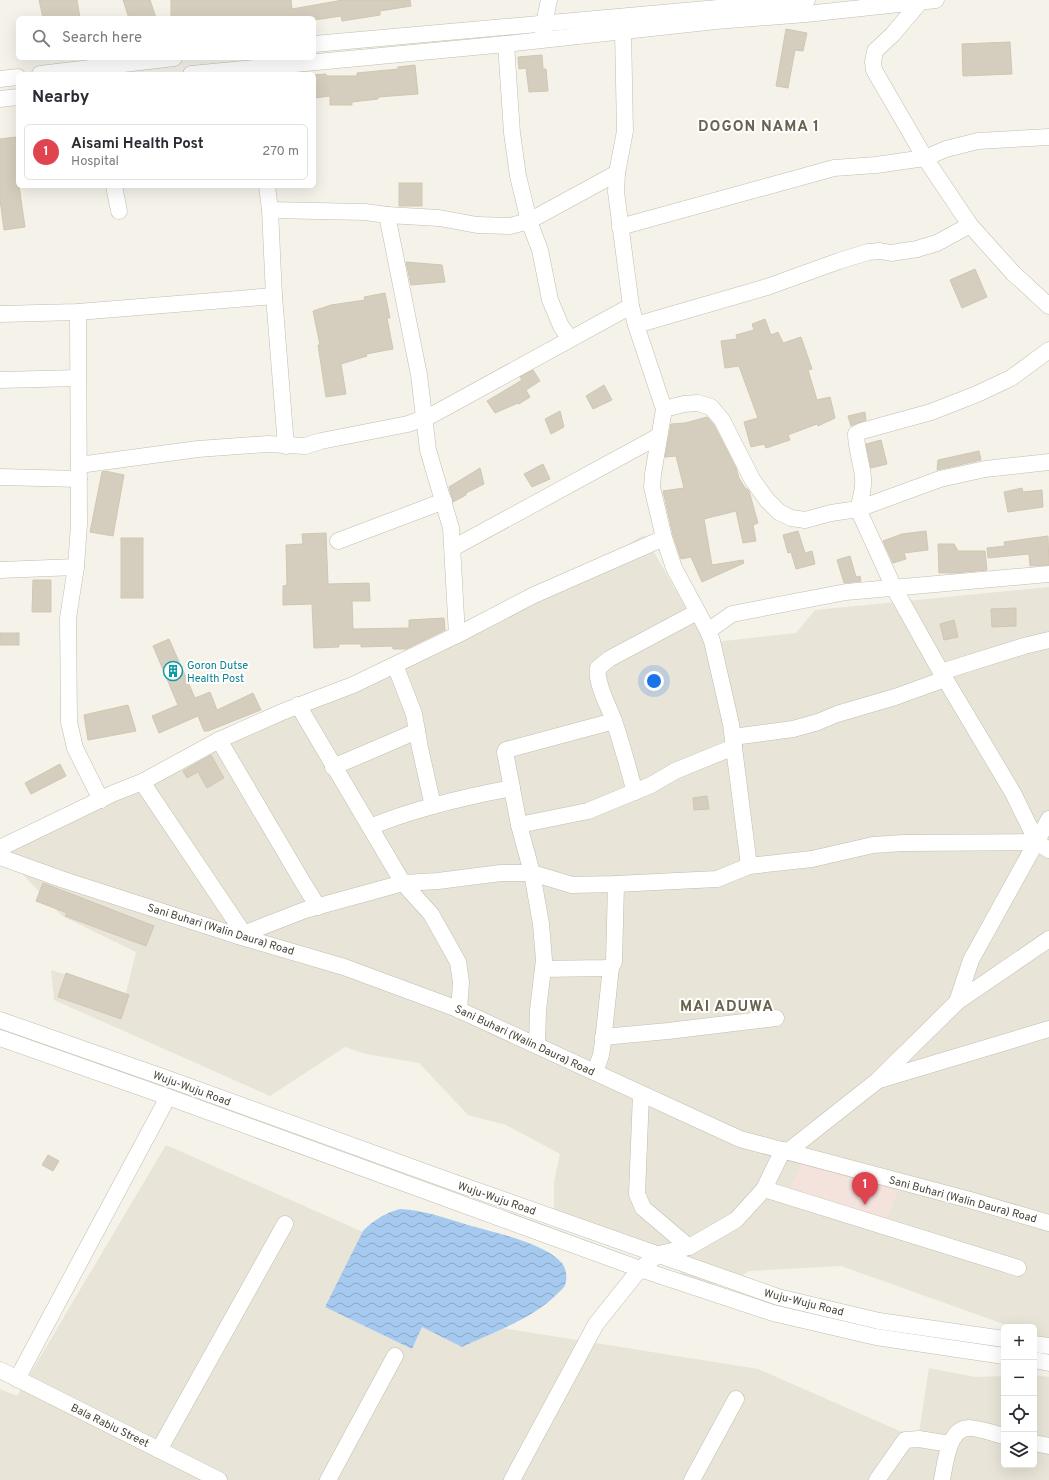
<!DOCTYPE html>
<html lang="en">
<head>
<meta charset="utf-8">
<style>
  body { margin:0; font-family:Overpass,sans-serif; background:#f2f2f3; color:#2b2b33 }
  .controls { position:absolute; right:12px; bottom:12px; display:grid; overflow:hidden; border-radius:6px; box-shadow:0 4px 16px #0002 }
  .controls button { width:36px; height:36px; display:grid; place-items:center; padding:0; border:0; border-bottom:1px solid #e1e1e2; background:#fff; color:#2b2b33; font:20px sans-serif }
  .you { position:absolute; left:654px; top:681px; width:14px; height:14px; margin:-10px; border:3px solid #fff; border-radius:50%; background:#1a73e8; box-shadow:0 0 0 6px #1a73e833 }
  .badge { display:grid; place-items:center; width:26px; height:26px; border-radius:50%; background:#1a73e8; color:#fff; font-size:13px; font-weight:700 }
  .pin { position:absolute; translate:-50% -33px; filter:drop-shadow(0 1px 2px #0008) }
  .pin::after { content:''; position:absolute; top:21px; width:14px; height:12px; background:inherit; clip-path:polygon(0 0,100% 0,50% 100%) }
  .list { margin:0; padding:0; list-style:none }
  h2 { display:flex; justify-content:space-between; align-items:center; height:52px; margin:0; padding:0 16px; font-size:17px }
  h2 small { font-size:13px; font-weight:400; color:#7c7c81 }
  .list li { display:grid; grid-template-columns:26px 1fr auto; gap:12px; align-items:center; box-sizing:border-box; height:56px; margin:0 8px 8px; padding:0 8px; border:1px solid #e1e1e2; border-radius:6px }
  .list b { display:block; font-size:15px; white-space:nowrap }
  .list p { margin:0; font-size:13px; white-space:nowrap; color:#7c7c81 }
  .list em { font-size:13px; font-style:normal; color:#7c7c81 }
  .icon { flex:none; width:22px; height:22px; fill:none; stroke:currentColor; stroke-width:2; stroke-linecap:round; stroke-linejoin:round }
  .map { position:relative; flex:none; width:1049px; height:1480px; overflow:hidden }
  .search { position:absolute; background:#fff; box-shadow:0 4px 16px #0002; left:16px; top:16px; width:300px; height:44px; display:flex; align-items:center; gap:10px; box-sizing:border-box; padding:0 14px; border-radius:6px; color:#7c7c81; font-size:15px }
  .panel { position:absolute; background:#fff; box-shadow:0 4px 16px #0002; left:16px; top:72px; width:300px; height:116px; border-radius:6px }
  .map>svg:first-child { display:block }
</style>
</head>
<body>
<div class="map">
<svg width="1049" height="1480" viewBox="0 0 1049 1480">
  <defs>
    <pattern id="water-waves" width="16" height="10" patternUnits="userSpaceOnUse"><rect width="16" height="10" fill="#a6caef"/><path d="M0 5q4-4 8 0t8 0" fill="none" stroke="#89a6c2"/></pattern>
  </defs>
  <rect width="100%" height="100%" fill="#f4f2e9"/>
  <g fill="#e8e4d7">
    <path d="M644,535L706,643L796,633L815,610L1049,587V1357L1044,1355L1034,1340V1327H1012L841,1266L749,1271L732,1283L708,1285L677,1282L687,1255L609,1230L554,1209V1182L560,1154L506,1125L468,1115L419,1063L366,1054L345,1047L270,1096L54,1000L51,970L126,993L136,952L62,916L0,850L260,715L464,641Z"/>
    <path d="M166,1145L363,1232L325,1307L412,1349L422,1327L462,1347L502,1328L758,1369L918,1439L929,1368L975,1377L1004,1376V1465H1034V1375L1049,1377V1480H0V1389L17,1396Z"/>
  </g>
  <path fill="#f4e2dc" d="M803,1160L900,1187L886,1221L790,1188Z"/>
  <path fill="url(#water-waves)" d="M400,1209C424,1210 445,1218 468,1225C493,1232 543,1243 561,1262C566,1267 568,1278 565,1285C564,1288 560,1291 557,1294C534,1318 492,1333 462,1347L422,1327L412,1349L325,1307L363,1231C372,1221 387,1212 400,1209Z"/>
  <g fill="#d5cebe" stroke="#d0c7b1">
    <path d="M39,0H77L80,18H43Z"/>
    <path d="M123,0H150L156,18H129Z"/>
    <path d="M171,0H291L292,9L343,0H410L411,6L380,11V15L342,21L341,16L314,20V18H171Z"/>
    <path d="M786,29L807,33L803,51L795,50L788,88L776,86Z"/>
    <path d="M1010,42L1012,74L963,76L962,44Z"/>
    <path d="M542,55L543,69H546L548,91L529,92L526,68L519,69L518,57Z"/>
    <path d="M415,65L418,94L378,97V99L352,102V105H330V96L314,98V75L326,74V76H357V73L398,69V67Z"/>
    <path d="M16,137L18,153V186H19L25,227L4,230L0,199V139Z"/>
    <rect x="399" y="183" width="23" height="23"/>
    <path d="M406,262L442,265L445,282L411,285Z"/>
    <path d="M975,269L987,297L962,308L950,280Z"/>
    <path d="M385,293L390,318H387L393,349L366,354L367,356L341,364L346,394L326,397L318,345H320L313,311L331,305L365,300L364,297Z"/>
    <path d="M765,319L771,335L778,332L783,343L801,337L812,369L808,370L817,400L830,397L835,418L818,426L817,424L788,435L790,440L766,448L764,444L751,447L744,422L758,418L739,366L725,368L721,341L737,339L736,335L754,330L752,324Z"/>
    <path d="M533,370L540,381L526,390L530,397L519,404L518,403L495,413L487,401L522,380L520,377Z"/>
    <path d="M604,385L612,400L593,409L586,396Z"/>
    <path d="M560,411L564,427L551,434L545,419Z"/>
    <path d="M865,412L866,420L851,426L848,416Z"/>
    <path d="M707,417L714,425L736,468L739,478L745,488H746L749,491L758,523L753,525L756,541L743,543L736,511L704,519L712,565L743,560L744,563L702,582L691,557L681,559L673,535L663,491L684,488L676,456L665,457L671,424L685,423Z"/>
    <path d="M881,440L887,464L871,468L866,444Z"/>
    <path d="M979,451L981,460L937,470L938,460Z"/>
    <path d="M543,464L550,479L532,487L524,474Z"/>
    <path d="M480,468L484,484L466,493V495L453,502L449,487Z"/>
    <path d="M105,471L124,475L113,536L90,532L102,472Z"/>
    <path d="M1022,488L1023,492L1042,490L1043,507L1008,512L1004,492Z"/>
    <path d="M798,531L805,553L812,551L815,564L796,569L791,552L788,553L783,535Z"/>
    <path d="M926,531L928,550L904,553L906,559L893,563L883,541L902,534Z"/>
    <path d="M326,533L328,584L369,583L370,601H352L353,629L409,628V620L444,618L445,630L406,649H393L392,646L361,647V644H339V647L314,648L312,604L283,605V586L287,585L286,545L303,544L302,534Z"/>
    <path d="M1048,536L1049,565L1030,566L1029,554L988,558L987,548L1005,546L1004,542Z"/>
    <rect x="121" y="538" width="22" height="60"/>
    <path d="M938,544H954L958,551H985L987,570L955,573H939Z"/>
    <path d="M850,556L856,577L860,576L861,581L844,583L837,560Z"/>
    <path d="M33,580H51V612H32Z"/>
    <path d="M1016,608V626L992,627L991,609Z"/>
    <path d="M954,620L958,637L944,640L940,624Z"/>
    <rect x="0" y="633" width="19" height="12"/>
    <path d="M169,639L195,698L210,692L217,710L253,693L261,710L208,731H204L198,716L159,733L152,716L178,705L153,646Z"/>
    <path d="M128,705L136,731L88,740L84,715Z"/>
    <path d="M211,755L224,778L207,788L198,772L187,778L183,771Z"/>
    <path d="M60,764L66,776L31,794L25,783Z"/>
    <path d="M707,796L709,809L694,810L693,798Z"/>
    <path d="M43,883L154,926L146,946L65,916L67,913L36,901Z"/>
    <path d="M66,973L129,995L121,1019L58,997Z"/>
    <path d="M48,1155L59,1161L53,1171L42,1165Z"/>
  </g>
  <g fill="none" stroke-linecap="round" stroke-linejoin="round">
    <g stroke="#c2bdae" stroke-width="17">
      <g id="minor">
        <path d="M920,2L893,34L875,51L873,62L874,70L925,158L970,225L1013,273L1049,306"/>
        <path d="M623,31L625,131L617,173L616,192L631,306L636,325L664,409L653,474L652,487L664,538L674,568L708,631L712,641L731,724L749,866"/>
        <path d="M543,34L544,24L549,0"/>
        <path d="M314,44L807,0"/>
        <path d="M506,44L512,133L518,176L529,221L617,173"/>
        <path d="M40,74L174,58"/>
        <path d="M191,74L506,44L716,21L806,14L936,0"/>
        <path d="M0,79L18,77"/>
        <path d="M0,99L18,97"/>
        <path d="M114,186L119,211"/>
        <path d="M267,186L270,210L274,296L286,446"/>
        <path d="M270,210L365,212L387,215L419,375L428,450L451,528L457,635"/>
        <path d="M387,215L439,218L477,225L510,226L529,221L540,250L550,300L561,326L570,339"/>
        <path d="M620,227L834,168L876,165L925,158L946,149L978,141L1049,137"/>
        <path d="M78,312L79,524L76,567L68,618L69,722L75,748L101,800"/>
        <path d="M0,314L78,312L274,296"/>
        <path d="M636,325L767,287L839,261L868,252L880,251L891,253L917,249L937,243L970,225"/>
        <path d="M1049,350L1011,378L977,394L931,412L862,431L856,434C856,449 862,463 863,478C864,488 861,499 858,509L894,588L941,672L1013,793L1037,842L1049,850"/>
        <path d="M0,380L78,378"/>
        <path d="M664,409L684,404L698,403L711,407L722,420L752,479L767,500L779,512L791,518L805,520L831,513L858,509L940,479L985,469L1049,462"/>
        <path d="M79,465L198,449L267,444L305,446L321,441L408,424L430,416L454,403L631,306"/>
        <path d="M0,477L79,479"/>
        <path d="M338,541L444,501"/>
        <path d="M453,548L659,436"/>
        <path d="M0,570L76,567"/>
        <path d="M708,631L732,614L846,592L1049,574"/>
        <path d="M395,665L414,714L420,748L433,806"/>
        <path d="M941,672L1024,646L1049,640"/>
        <path d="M298,705L403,883L431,914L458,962L461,982L459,1010"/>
        <path d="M733,737L793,729L818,722L837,714L895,697L945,679"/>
        <path d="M219,740L302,881L318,907"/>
        <path d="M333,767L417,731"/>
        <path d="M142,782L244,934"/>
        <path d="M635,792C628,768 622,744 614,721C609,707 595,682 598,668L609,659L697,612"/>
        <path d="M519,825L588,811L651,785L675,771L734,747"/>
        <path d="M370,827C416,808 464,797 512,788"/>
        <path d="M0,848L114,793L142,782L219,740L282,712L353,685L465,631L534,595L664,538"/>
        <path d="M0,857L64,880L238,936L344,967L455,1008L740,1139L970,1200L1049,1223"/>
        <path d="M238,936L305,910L403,883L438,881L501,873H532L572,885L616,884L717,879L749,866L812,859L873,845L903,843L1037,842"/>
        <path d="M543,969L605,968L611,967L614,962L616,884"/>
        <path d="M957,1002L971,960L1049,819"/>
        <path d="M0,1020L174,1081L447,1180L778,1297L879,1321L1004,1339"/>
        <path d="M603,1037L668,1031L776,1018"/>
        <path d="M0,1038L168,1097L640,1269L773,1313L876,1337L1004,1356"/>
        <path d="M537,1045L538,1010L544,960L541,924L532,873L519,825L505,752L506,750L614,721"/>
        <path d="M595,1072L601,1055L603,1042L611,967"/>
        <path d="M879,1080L1049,1029"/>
        <path d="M641,1094L637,1194L643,1208L689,1247"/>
        <path d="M787,1152L877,1081L957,1002L1049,939"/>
        <path d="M764,1189L1018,1268"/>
        <path d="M1034,1344L1049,1346"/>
        <path d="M1034,1360L1049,1363"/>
        <path d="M0,1370L219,1480"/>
        <path d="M17,1379L168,1097"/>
        <path d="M1034,1443L1049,1446"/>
        <path d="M159,1450L285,1224"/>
        <path d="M328,1480L395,1356"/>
        <path d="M512,1480L596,1324L640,1269L659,1254L689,1247L736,1220L764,1189L783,1150"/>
        <path d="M692,1480L736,1399"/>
        <path d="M877,1480L905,1440L919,1439L950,1444"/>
        <path d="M942,1480C945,1465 948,1429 968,1428C974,1427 996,1434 1004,1436"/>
      </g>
    </g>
    <use href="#minor" stroke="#fff" stroke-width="16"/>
  </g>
  <defs>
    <g id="building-ring" transform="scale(1)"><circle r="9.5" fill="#fff" stroke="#0f9aa8" stroke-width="1.5"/><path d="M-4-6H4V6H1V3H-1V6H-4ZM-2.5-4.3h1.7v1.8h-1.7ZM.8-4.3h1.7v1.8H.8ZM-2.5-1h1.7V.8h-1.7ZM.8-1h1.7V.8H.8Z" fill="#0f9aa8"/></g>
  </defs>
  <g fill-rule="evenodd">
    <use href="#building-ring" x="173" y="671"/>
  </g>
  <g text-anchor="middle" stroke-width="4" stroke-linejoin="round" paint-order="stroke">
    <g font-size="11" fill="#0d838f" stroke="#fff" text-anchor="start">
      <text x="187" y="669">Goron Dutse<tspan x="187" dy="13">Health Post</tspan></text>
    </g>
    <g font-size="11" fill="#474337" stroke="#fff">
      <text transform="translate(221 929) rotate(17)" y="4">Sani Buhari (Walin Daura) Road</text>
      <text transform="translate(525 1040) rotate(25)" y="4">Sani Buhari (Walin Daura) Road</text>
      <text transform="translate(192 1088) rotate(20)" y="4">Wuju-Wuju Road</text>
      <text transform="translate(497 1198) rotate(19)" y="4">Wuju-Wuju Road</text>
      <text transform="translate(963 1199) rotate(15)" y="4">Sani Buhari (Walin Daura) Road</text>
      <text transform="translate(804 1302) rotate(14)" y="4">Wuju-Wuju Road</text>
      <text transform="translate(110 1425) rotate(26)" y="4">Bala Rabiu Street</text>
    </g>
    <g font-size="15" font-weight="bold" letter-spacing="1" fill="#6a624e" stroke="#fff">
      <text x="759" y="131">DOGON NAMA 1</text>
      <text x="727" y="1011">MAI ADUWA</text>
    </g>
  </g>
</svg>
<div class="controls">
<button>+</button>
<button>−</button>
<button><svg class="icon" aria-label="locate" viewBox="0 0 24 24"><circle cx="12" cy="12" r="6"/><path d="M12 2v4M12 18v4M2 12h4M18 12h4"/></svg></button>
<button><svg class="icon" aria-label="layers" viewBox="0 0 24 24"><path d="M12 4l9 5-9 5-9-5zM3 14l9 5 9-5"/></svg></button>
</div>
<div class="you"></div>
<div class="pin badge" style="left:865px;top:1205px;background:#e0444e">1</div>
<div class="search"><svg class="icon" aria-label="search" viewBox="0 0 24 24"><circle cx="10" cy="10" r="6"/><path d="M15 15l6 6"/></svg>Search here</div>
<section class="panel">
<h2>Nearby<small></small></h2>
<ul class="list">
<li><span class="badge" style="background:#e0444e">1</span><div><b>Aisami Health Post</b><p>Hospital</p></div><em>270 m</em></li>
</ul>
</section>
</div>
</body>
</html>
